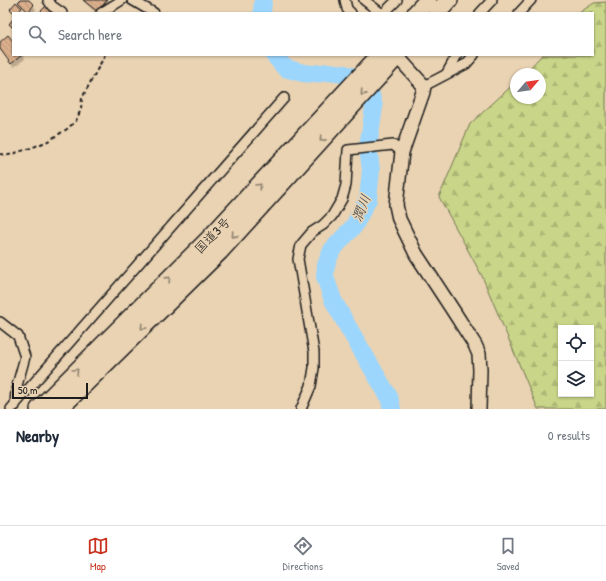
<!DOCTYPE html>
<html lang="en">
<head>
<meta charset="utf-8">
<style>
  body { margin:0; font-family:"Patrick Hand","Klee One",sans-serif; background:#f2f2f3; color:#1f2937 }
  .controls { position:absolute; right:12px; bottom:12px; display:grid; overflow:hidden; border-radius:0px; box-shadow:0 1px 3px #0004 }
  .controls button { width:36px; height:36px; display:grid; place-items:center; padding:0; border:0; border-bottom:1px solid #e0e1e3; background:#fff; color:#1f2937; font:20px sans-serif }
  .compass { position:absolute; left:510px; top:68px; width:36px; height:36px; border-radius:50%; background:#fff; box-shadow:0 1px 3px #0004; rotate:61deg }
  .scale { position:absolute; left:12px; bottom:10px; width:76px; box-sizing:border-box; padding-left:4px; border:2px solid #1c1c1c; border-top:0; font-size:11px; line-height:14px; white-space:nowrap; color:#1c1c1c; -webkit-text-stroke:3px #ead3b3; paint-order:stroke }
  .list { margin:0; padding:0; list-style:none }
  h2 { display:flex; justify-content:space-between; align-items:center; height:52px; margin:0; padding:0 16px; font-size:17px }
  h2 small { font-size:13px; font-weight:400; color:#747a83 }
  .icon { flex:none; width:22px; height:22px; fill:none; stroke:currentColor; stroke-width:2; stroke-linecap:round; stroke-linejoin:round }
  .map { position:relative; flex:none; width:606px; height:409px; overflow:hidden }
  .search { position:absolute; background:#fff; box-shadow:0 1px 3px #0004; left:12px; right:12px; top:12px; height:44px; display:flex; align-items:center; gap:10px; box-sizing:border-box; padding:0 14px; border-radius:0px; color:#747a83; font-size:15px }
  .sheet { height:116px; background:#fff }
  nav { display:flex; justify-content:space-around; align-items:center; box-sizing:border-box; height:56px; border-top:1px solid #e0e1e3; background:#fff; font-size:11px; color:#747a83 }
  nav a { display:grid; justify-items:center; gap:2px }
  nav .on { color:#c8321e }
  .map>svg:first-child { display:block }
</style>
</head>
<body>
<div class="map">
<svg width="606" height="409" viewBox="0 0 606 409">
  <defs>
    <pattern id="forest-firs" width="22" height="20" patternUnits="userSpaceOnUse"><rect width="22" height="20" fill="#c9d588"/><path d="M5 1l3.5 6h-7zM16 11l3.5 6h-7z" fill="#acb675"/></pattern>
    <pattern id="building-back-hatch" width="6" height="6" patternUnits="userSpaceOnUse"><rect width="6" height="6" fill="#dbaf8c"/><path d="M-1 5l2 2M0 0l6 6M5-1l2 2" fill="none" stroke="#bb9678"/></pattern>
  </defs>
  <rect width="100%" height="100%" fill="#ead3b3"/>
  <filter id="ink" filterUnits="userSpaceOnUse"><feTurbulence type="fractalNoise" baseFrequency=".025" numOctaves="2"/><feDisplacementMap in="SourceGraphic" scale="8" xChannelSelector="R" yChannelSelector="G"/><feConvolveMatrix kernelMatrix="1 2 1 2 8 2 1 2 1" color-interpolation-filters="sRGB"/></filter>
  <g filter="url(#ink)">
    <path fill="url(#forest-firs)" stroke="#727852" fill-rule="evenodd" d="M606,2V409H538L482,276L439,197L470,124L516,82V98H540V74H524L542,55H593V13H579L594,3ZM561,328H591V394H561Z"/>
    <g fill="#0003">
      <path d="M21,0H27L36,9L33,13H29L21,6L19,2Z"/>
      <path d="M82,0H112L113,3L105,13H96Z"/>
      <path d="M13,42V55H23L25,59L14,67L0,49V43Z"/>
    </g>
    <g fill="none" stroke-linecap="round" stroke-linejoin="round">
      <g stroke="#9cd6fd" stroke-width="18">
        <path d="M262,13L263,0"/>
        <path d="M274,55L285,68L303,73L314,74L328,72L345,74L355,77L364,83L370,91L374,107L368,147L371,170L368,199L354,226L332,250L326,265L325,277L333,300L348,327L389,397L392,409"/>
      </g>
    </g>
    <g fill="url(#building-back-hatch)" stroke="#1c1c1c">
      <path d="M20,0H29L34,5L28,12L18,2Z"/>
      <path d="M83,0H107L98,12Z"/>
      <path d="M16,2L22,8L17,13H14L10,9Z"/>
      <path d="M46,6L52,13H39Z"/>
      <path d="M13,19V28L9,24Z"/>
      <path d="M8,35L13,41V55H22L11,64L0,49V42Z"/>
    </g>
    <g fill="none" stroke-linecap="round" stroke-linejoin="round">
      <g stroke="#1c1c1c" stroke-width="12">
        <g id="street">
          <path d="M48,0L52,6L62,13"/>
          <path d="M132,0L154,13"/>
          <path d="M345,0L347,9L351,13"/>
          <path d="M364,0L381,13"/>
          <path d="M101,13L122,0"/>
          <path d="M384,13L397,0"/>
          <path d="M480,13L492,0"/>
          <path d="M519,13L531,0"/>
          <path d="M447,73L457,55"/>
          <path d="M424,86L466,64L474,55"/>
          <path d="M0,322L18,336L25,357L16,389L15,406"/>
          <path d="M11,409L284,98"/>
          <path d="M301,409L311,386L314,368V352L298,259L301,245L312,232L323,225L332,216L342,199L346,185L348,150L393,145L402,152"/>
        </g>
      </g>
      <g stroke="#1c1c1c" stroke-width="16">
        <path id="secondary" d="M396,55L424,86L423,92L402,152L396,205L399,219L416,254L454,312L475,345L479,354L480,370L479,409"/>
      </g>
      <g stroke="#1c1c1c" stroke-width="20">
        <g id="highway">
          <path d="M416,13L428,0"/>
          <path d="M437,13L449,0"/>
          <path d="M39,409L209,239L380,55"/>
          <path d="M59,409L220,251L398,55"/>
        </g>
      </g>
      <path stroke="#1c1c1c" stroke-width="2" stroke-dasharray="4 3" stroke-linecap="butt" d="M0,154L9,155L31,148L48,141L67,129L76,121L81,109L82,98L105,55"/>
      <use href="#street" stroke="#ead3b3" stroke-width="9"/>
      <use href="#secondary" stroke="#ead3b3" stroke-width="13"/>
      <use href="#highway" stroke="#ead3b3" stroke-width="17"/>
    </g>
    <defs><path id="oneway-chevron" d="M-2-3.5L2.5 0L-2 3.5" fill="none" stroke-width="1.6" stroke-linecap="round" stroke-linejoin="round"/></defs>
    <g stroke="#8d816f">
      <use href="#oneway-chevron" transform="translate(363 93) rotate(132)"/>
      <use href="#oneway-chevron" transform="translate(322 139) rotate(132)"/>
      <use href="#oneway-chevron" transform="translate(259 186) rotate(-47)"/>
      <use href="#oneway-chevron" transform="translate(234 235) rotate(132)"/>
      <use href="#oneway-chevron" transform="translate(168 279) rotate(-45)"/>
      <use href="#oneway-chevron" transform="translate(143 327) rotate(135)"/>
      <use href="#oneway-chevron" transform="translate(76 371) rotate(-45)"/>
    </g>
  </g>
  <g text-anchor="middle" stroke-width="3" stroke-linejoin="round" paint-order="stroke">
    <g font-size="13" fill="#1c1c1c" stroke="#ead3b3">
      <text transform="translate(212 235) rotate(-46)" y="5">国道3号</text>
    </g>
    <g font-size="14" font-style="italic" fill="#364149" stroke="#ead3b3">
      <text transform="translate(361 208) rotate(-68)" y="5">潤川</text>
    </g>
  </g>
</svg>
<div class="controls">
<button><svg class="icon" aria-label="locate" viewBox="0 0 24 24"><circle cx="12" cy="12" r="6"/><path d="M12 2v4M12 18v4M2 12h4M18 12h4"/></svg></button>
<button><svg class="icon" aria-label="layers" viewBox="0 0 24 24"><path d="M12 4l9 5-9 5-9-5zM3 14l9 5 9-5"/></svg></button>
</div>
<svg class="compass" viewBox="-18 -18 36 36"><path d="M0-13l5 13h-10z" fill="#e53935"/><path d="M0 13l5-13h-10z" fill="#747a83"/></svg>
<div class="scale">50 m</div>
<div class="search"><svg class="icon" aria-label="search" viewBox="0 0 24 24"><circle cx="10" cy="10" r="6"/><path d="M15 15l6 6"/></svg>Search here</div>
</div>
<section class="sheet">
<h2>Nearby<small>0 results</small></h2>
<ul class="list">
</ul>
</section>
<nav>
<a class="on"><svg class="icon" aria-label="map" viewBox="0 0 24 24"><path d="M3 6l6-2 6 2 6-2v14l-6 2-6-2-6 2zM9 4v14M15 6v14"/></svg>Map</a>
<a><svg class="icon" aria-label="directions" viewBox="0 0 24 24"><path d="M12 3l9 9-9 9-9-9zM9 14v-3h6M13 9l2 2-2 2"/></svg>Directions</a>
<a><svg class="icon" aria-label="saved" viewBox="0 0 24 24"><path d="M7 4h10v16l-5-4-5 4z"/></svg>Saved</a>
</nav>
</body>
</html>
